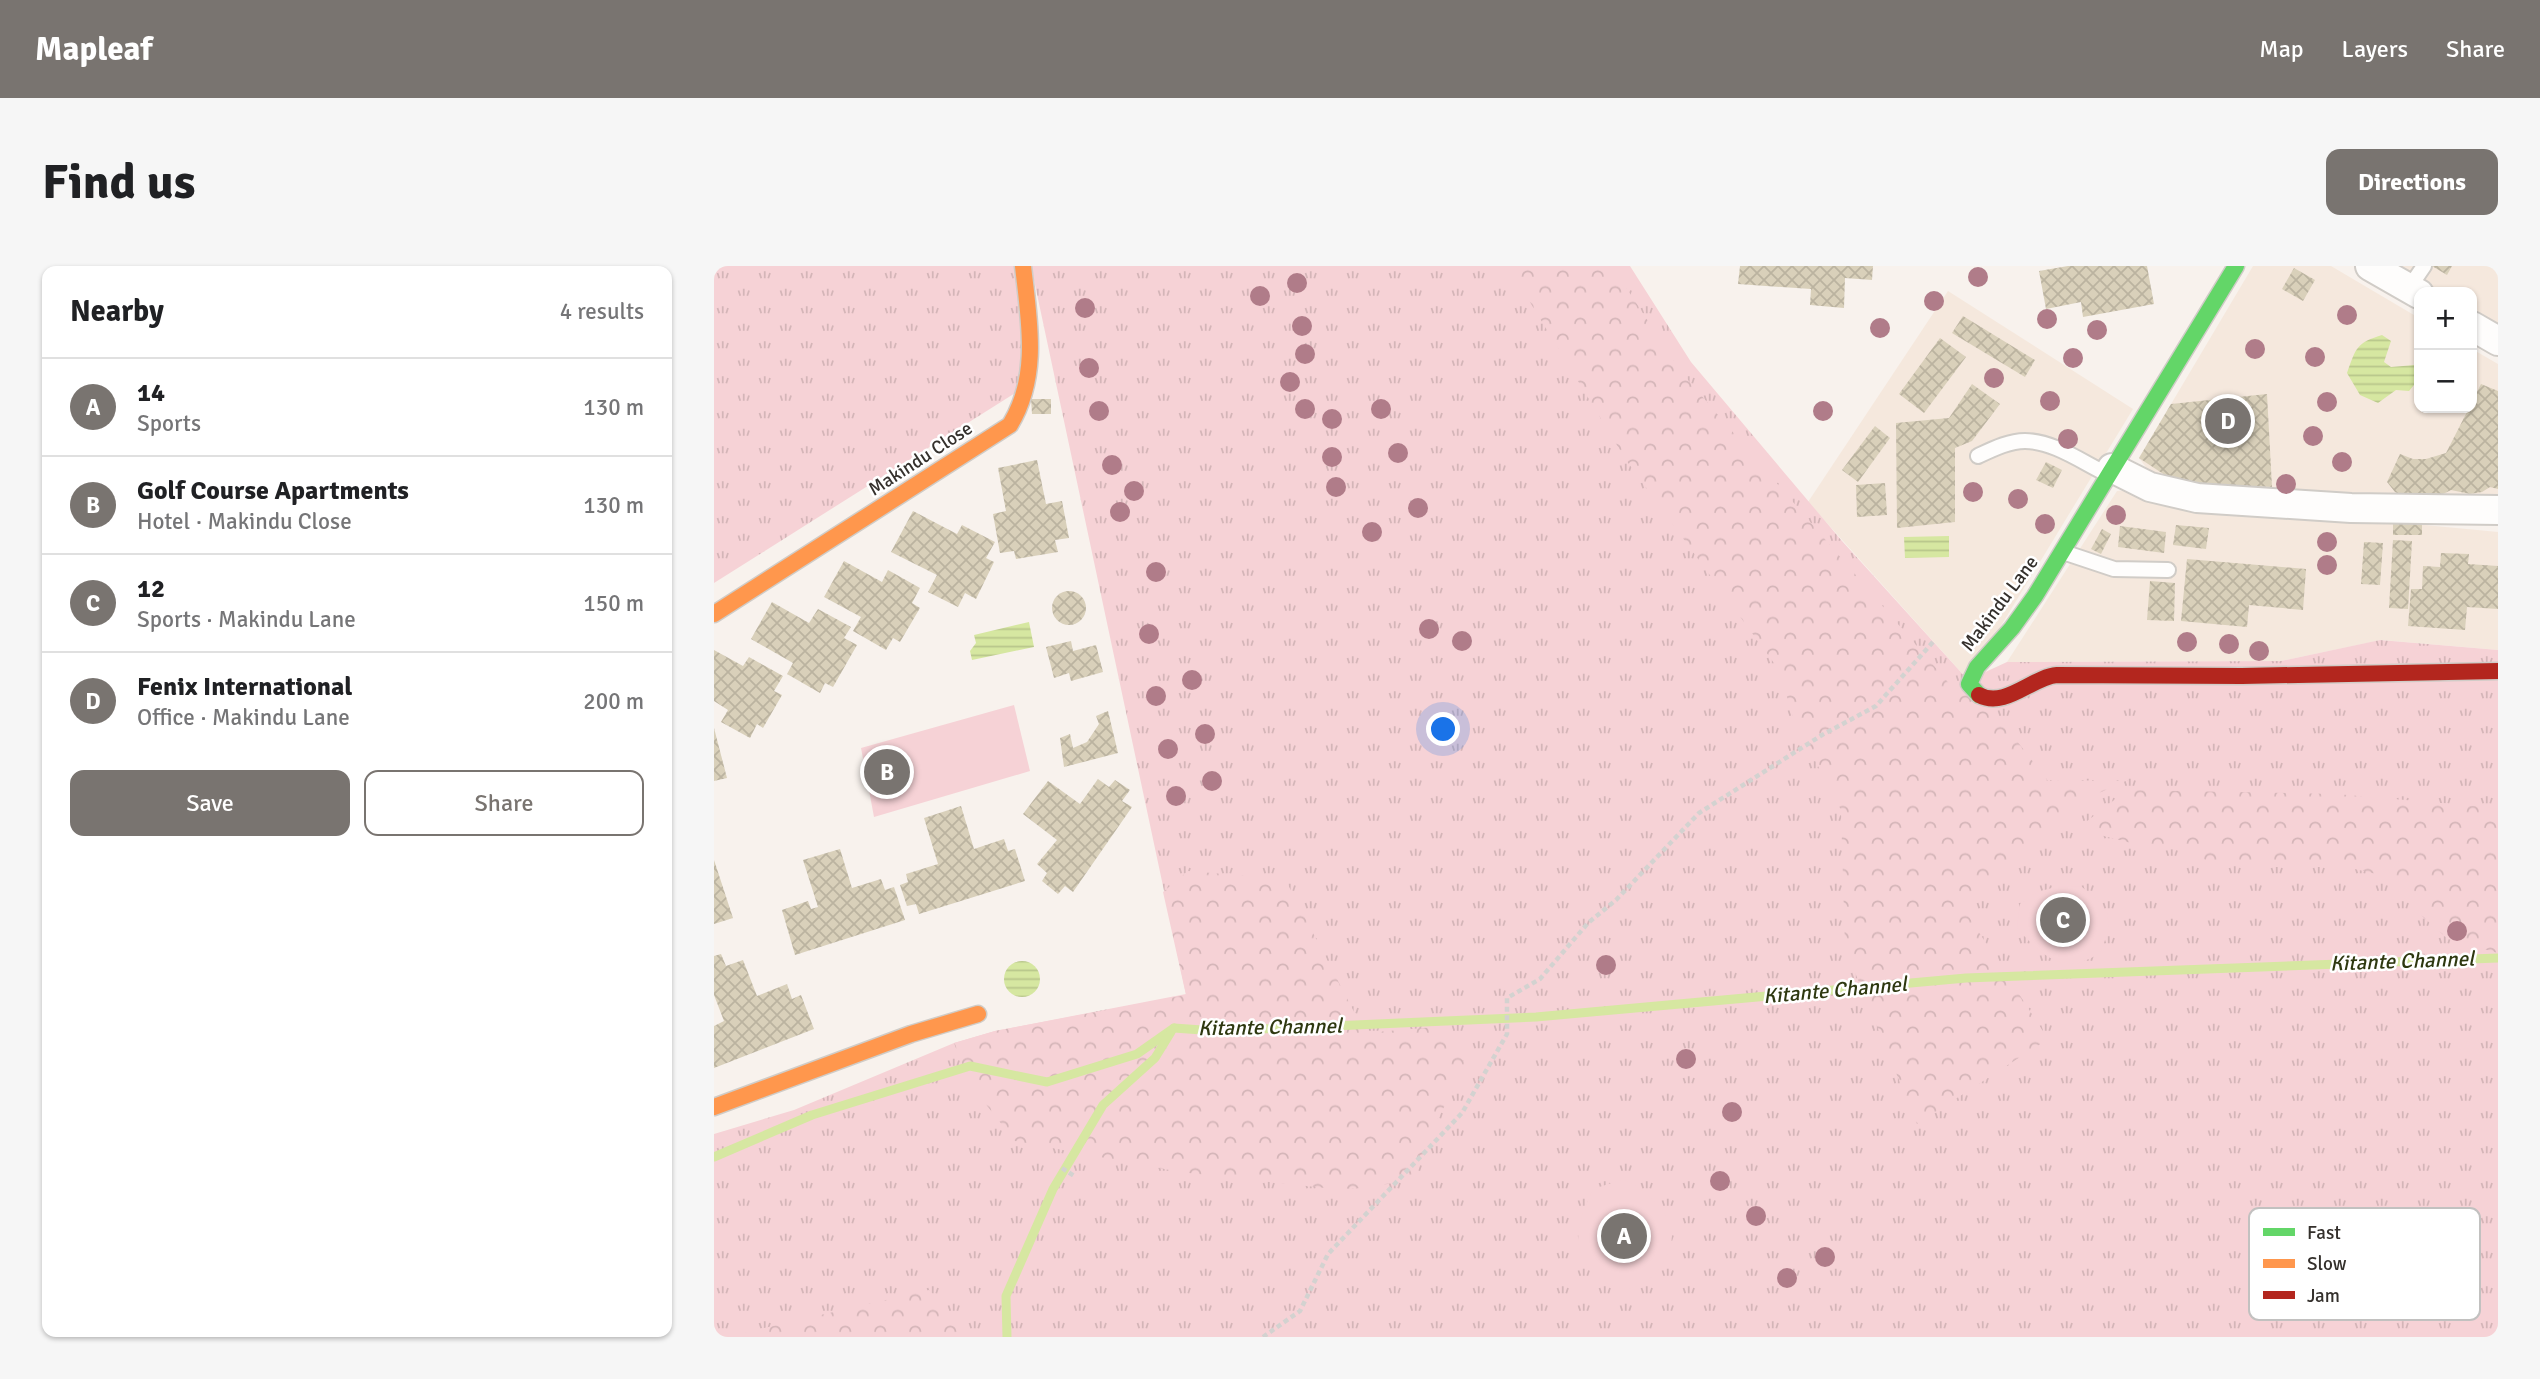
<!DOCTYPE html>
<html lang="en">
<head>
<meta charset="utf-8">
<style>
  body { margin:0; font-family:Signika,sans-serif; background:#f6f6f6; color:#202124 }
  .controls { position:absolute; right:21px; top:21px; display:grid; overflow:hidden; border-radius:14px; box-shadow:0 2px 5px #0004 }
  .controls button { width:63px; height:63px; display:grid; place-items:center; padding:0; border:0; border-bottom:2px solid #e0e0e0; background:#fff; color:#202124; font:35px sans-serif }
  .you { position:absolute; left:730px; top:464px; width:24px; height:24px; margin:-18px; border:5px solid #fff; border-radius:50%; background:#1a73e8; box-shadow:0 0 0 10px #1a73e833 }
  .badge { display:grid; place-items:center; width:46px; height:46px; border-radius:50%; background:#797470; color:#fff; font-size:23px; font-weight:700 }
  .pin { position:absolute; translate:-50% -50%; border:4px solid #fff; box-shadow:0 2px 7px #0006 }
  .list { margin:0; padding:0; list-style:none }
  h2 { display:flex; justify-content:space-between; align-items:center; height:91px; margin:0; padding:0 28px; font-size:30px }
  h2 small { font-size:23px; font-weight:400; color:#757577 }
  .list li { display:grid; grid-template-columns:46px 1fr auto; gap:21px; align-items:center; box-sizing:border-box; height:98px; padding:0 28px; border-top:2px solid #e0e0e0 }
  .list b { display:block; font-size:26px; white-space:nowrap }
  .list p { margin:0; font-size:23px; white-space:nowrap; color:#757577 }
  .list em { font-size:23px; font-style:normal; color:#757577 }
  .actions { display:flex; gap:14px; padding:21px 28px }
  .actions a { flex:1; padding:16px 0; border:2px solid #797470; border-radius:14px; text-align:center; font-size:24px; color:#797470 }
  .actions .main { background:#797470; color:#fff }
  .map { position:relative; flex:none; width:1784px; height:1071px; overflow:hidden; border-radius:14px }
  header { display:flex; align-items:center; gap:42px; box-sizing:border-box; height:98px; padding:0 35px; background:#797470; color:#fff }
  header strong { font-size:33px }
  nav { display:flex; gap:38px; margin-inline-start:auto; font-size:24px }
  .intro { display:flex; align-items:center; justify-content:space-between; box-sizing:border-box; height:168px; padding:0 42px }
  h1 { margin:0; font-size:49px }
  .button { padding:18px 32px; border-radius:14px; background:#797470; color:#fff; font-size:24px; font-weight:700 }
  main { display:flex; gap:42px; padding:0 42px }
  aside { flex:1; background:#fff; border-radius:14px; box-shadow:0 2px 5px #0004 }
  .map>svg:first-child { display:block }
</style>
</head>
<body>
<header>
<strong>Mapleaf</strong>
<nav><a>Map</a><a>Layers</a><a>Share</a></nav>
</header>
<div class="intro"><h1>Find us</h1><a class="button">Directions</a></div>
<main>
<aside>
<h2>Nearby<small>4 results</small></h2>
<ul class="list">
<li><span class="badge">A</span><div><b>14</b><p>Sports</p></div><em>130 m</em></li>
<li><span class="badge">B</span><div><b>Golf Course Apartments</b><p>Hotel · Makindu Close</p></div><em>130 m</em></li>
<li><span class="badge">C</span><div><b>12</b><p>Sports · Makindu Lane</p></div><em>150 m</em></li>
<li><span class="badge">D</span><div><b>Fenix International</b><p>Office · Makindu Lane</p></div><em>200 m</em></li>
</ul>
<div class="actions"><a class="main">Save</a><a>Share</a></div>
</aside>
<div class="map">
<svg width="1784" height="1071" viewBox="0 0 1784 1071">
  <defs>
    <pattern id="grass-tufts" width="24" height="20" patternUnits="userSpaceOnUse" patternTransform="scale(1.75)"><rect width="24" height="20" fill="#f6d2d6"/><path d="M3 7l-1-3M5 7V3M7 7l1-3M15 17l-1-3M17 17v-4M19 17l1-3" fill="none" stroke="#d4b5b8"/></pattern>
    <pattern id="forest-crowns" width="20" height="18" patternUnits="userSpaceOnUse" patternTransform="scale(1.75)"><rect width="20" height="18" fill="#f6d2d6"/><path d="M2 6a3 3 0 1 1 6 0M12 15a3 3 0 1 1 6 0" fill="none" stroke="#d4b5b8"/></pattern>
    <pattern id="water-rules" width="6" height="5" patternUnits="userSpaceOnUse" patternTransform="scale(1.75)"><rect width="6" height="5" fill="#d6e7a1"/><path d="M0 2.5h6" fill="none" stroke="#b8c68b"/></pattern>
    <pattern id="building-cross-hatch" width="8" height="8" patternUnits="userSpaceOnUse" patternTransform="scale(1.75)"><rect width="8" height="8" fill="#d9d0ba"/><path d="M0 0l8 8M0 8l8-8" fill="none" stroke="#bbb3a0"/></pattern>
  </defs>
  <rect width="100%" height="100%" fill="#f8f2ed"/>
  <g fill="#f5e8dd">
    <path d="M1539,0H1617L1705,52V142H1758V83L1784,98V236L1746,237L1463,217L1440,212L1425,192Z"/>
    <path d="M1675,0H1784V63L1758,48V26H1720Z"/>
    <path d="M1234,25L1419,143L1254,414L1094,236Z"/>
    <path d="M1415,224L1463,242L1679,256L1784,266V384L1667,374L1567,395L1293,396L1403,225Z"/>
  </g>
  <g fill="url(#grass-tufts)">
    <path d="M0,0H308L309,122L0,317Z"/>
    <path d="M317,0H916L977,96L1128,275L1254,414L1293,396L1567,395L1666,374L1784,384V1071H0V868L80,844L240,777L281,765L472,728Z"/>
  </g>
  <g fill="url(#forest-crowns)">
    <path d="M794,0H898L968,107L1245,429L1268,430L1334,515L1414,514L1376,531L1246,637L1334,773L1203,858L1131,682L1127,544L1080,454L1065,404L912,194Z"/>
    <path d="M1413,524L1622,528L1784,542V687L1734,673L1700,643L1686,623L1671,610L1632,601H1549L1499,597L1466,583L1444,584L1363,563Z"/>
    <path d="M474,605L571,613L651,767L721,761L753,799L718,863L701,913L651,922L620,923L466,906L301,875L255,817L240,777L281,765L472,729L449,626Z"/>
    <path d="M215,1024L256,1071H17L20,1069Z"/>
  </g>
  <g fill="#f6d2d6">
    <path d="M300,439L316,505L160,551L147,482Z"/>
    <path d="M1345,620L1368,621L1383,633L1393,647L1395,663L1386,688C1380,690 1372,695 1365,697C1339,702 1317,679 1303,661L1306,638L1323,626Z"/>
    <path d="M910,913C943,932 976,961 946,1001C939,1011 930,1019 917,1022C908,1024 894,1019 887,1014C853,986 863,957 879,923Z"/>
  </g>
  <g fill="url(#water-rules)">
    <path d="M1668,69L1677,75L1670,96L1677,101L1701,99L1705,113L1695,125L1682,124L1664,137L1646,129L1633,107C1642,82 1642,77 1668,69Z"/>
    <path d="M1235,270V291L1191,292L1190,271Z"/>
    <path d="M315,356L320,381L258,394L256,385L262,377L260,369Z"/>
    <circle cx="308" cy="713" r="18"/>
  </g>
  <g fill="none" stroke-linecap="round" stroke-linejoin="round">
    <g stroke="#d6e7a1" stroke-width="9">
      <path d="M460,762L502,765L822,751L1252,712L1784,692"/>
      <path d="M0,891L98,849L256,800L333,816L423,788L460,762"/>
      <path d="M293,1071L292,1030L339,923L389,839L441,792L457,766"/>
    </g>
  </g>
  <g fill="url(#building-cross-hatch)">
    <path d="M1026,0H1159L1158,14L1131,12L1130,42L1096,39L1097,23L1024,18Z"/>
    <path d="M1354,0H1433L1440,38L1369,51L1367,36L1332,43L1325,5Z"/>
    <path d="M1718,0H1738L1733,9Z"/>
    <path d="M1580,2L1601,14L1589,35L1568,23Z"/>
    <path d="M1249,50L1321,94L1311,111L1238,67Z"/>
    <path d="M1226,72L1252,91L1210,147L1185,128Z"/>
    <path d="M1258,118L1286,138L1258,175L1241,182V256L1183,262L1182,157L1235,152Z"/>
    <path d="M1767,118L1784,125V223L1776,221L1768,226L1756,228L1737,224L1727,229L1691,231L1681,226L1673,216L1686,188L1699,193H1712L1732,187L1755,142H1758V136Z"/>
    <path d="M1553,128L1558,221L1463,217L1425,192L1457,138Z"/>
    <path d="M317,133H337V148H318Z"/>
    <path d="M1161,160L1176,172L1144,216L1128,204Z"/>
    <path d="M323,194L332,238L348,235L355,272L341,274L344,286L302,293L300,285L286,287L279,248L292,245L284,202Z"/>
    <path d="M1332,196L1348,204L1339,222L1322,214Z"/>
    <path d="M1171,217L1173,249L1143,251L1142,219Z"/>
    <path d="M199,245L243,268L248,259L281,276L272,292L280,296L262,333L251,327L244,341L214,326L223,309L177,286Z"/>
    <rect x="1679" y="256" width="29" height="13"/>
    <path d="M1462,259L1495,262L1492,283L1459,279Z"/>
    <path d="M1406,260L1452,266L1450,287L1404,281Z"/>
    <path d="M1388,263L1397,268L1387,288L1377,283Z"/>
    <path d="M1679,274L1698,275L1694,343L1675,342Z"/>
    <path d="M1650,276L1669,277L1666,319L1647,318Z"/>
    <path d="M1727,287L1755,288L1754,298L1784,300V343L1753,341L1751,364L1694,360L1697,323H1708L1709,300L1726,301Z"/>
    <path d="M1473,293L1592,303L1589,344L1535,339L1533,361L1467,355Z"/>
    <path d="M130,295L168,316L174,304L206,322L198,337L206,342L186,376L179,372L172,384L139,365L147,351L110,331Z"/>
    <path d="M1436,315L1461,317L1460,355L1433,354Z"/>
    <circle cx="355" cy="342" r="17"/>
    <path d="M58,336L95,357L104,343L137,361L130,372L143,379L119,421L111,417L106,427L73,408L79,397L37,373Z"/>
    <path d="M357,375L359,385L382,379L389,406L357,415L355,407L340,412L332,381Z"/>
    <path d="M0,384L29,400L35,391L69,410L60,425L68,429L49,462L43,458L36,472L7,456L14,444L0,435Z"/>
    <path d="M394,445L404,487L350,501L346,472L356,468L359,482L373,476L385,458L382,450Z"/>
    <path d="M0,462L13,512L0,515Z"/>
    <path d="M384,513L395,521L401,514L416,524L408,535L418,541L359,626L351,620L344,628L328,615L333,607L323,598L343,574L309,548L334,515L366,538Z"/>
    <path d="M247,540L260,583L290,573L294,585L301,583L311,615L205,648L202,638L193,640L186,619L194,616L192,608L224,598L210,552Z"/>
    <path d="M126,583L138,622L167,613L171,624L180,621L191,654L81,689L68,644L94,635L97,643L104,641L89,594Z"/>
    <path d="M0,594L19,652L0,658Z"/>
    <path d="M7,688L12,700L29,694L43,730L73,718L78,733L87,729L100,763L0,802V760L10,755L0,729V690Z"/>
  </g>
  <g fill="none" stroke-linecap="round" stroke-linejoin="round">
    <g stroke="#d0ccc7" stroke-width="18">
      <g id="lane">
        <path d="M1695,22L1710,0"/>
        <path d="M1264,190C1279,183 1295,175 1311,175C1339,175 1368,196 1393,208"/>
        <path d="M1349,286L1400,303L1454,304"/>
      </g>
    </g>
    <g stroke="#d0ccc7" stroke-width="32">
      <g id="street">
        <path d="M1656,0L1705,28"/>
        <path d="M1758,60L1784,75"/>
        <path d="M1398,202L1436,221L1483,232L1637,242L1784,244"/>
      </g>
    </g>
    <g stroke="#d0ccc7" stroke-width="19">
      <path id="fast" d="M1265,429L1255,418L1263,401L1298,362L1321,330L1522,0"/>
    </g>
    <g stroke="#d0ccc7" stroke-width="19">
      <g id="slow">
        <path d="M0,348L296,159C326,110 315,54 309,0"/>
        <path d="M0,841L197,768L264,748"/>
      </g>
    </g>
    <g stroke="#d0ccc7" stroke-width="19">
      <path id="jam" d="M1265,429C1291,443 1318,411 1343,409L1528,410L1784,405"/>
    </g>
    <g stroke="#d3d2d0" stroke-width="4.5" stroke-dasharray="5 3.5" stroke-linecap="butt">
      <path d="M348,902L360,910"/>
      <path d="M549,1071L586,1045L614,988L748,847L793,768V732L826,713L874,657L902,634L985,547L1108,469L1162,440L1219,376"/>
    </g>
    <use href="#lane" stroke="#fefdfc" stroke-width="14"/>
    <use href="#street" stroke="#fefdfc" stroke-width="28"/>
    <use href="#fast" stroke="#63d668" stroke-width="16"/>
    <use href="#slow" stroke="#ff974d" stroke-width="16"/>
    <use href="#jam" stroke="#b3261e" stroke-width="16"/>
  </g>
  <g fill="#b07c89">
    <circle cx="1264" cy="11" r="10"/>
    <circle cx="583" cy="17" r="10"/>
    <circle cx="546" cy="30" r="10"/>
    <circle cx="1220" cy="35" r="10"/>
    <circle cx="371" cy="42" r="10"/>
    <circle cx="1633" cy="49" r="10"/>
    <circle cx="1333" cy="53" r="10"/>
    <circle cx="588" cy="60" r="10"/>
    <circle cx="1166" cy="62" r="10"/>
    <circle cx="1383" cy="64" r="10"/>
    <circle cx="1541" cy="83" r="10"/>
    <circle cx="591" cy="88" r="10"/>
    <circle cx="1601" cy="91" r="10"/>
    <circle cx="1359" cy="92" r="10"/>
    <circle cx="375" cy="102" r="10"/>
    <circle cx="1280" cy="112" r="10"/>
    <circle cx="576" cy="116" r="10"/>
    <circle cx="1336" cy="135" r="10"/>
    <circle cx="1613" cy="136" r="10"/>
    <circle cx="591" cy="143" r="10"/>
    <circle cx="667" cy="143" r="10"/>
    <circle cx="385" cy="145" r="10"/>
    <circle cx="1109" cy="145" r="10"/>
    <circle cx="618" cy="153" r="10"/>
    <circle cx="1599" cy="170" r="10"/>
    <circle cx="1354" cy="173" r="10"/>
    <circle cx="684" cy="187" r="10"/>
    <circle cx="618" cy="191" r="10"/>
    <circle cx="1628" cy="196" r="10"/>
    <circle cx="398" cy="199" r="10"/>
    <circle cx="1572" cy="218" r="10"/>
    <circle cx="622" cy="221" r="10"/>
    <circle cx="420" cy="225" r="10"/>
    <circle cx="1259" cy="226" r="10"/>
    <circle cx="1304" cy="233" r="10"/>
    <circle cx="704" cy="242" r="10"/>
    <circle cx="406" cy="246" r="10"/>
    <circle cx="1402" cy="249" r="10"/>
    <circle cx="1331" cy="258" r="10"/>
    <circle cx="658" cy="266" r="10"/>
    <circle cx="1613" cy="276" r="10"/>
    <circle cx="1613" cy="299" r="10"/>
    <circle cx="442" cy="306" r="10"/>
    <circle cx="715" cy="363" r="10"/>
    <circle cx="435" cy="368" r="10"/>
    <circle cx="748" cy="375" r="10"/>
    <circle cx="1473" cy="376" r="10"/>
    <circle cx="1515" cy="378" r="10"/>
    <circle cx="1545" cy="385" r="10"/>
    <circle cx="478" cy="414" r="10"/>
    <circle cx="442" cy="430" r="10"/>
    <circle cx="491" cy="468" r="10"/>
    <circle cx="454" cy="483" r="10"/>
    <circle cx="498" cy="515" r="10"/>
    <circle cx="462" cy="530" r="10"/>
    <circle cx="1743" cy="665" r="10"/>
    <circle cx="892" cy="699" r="10"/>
    <circle cx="972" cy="793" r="10"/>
    <circle cx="1018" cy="846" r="10"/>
    <circle cx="1006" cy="915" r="10"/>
    <circle cx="1042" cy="950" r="10"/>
    <circle cx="1111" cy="991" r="10"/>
    <circle cx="1073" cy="1012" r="10"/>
  </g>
  <g text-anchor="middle" stroke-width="5" stroke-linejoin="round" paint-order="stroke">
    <g font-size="19" fill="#34302c" stroke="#fff">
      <text transform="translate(206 192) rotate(-33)" y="7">Makindu Close</text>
      <text transform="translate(1285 337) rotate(-53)" y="7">Makindu Lane</text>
    </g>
    <g font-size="21" font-style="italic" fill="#2e3810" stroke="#fff">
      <text transform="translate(1688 695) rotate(-2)" y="7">Kitante Channel</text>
      <text transform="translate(1121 724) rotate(-5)" y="7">Kitante Channel</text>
      <text transform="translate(556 761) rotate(-1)" y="7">Kitante Channel</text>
    </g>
  </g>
  <rect x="1535" y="942" width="231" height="112" rx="10" fill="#fff" stroke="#c2c1c0" stroke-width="2"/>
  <rect x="1549" y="962" width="32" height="8" fill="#63d668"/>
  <rect x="1549" y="993" width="32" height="9" fill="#ff974d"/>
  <rect x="1549" y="1025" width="32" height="8" fill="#b3261e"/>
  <g font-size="19" fill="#34302c">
    <text x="1593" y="973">Fast</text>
    <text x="1593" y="1004">Slow</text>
    <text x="1593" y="1036">Jam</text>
  </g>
</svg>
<div class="controls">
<button>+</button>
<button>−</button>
</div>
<div class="you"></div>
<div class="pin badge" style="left:910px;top:970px">A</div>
<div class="pin badge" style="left:173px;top:506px">B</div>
<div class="pin badge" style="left:1349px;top:654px">C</div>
<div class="pin badge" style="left:1514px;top:155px">D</div>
</div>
</main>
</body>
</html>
